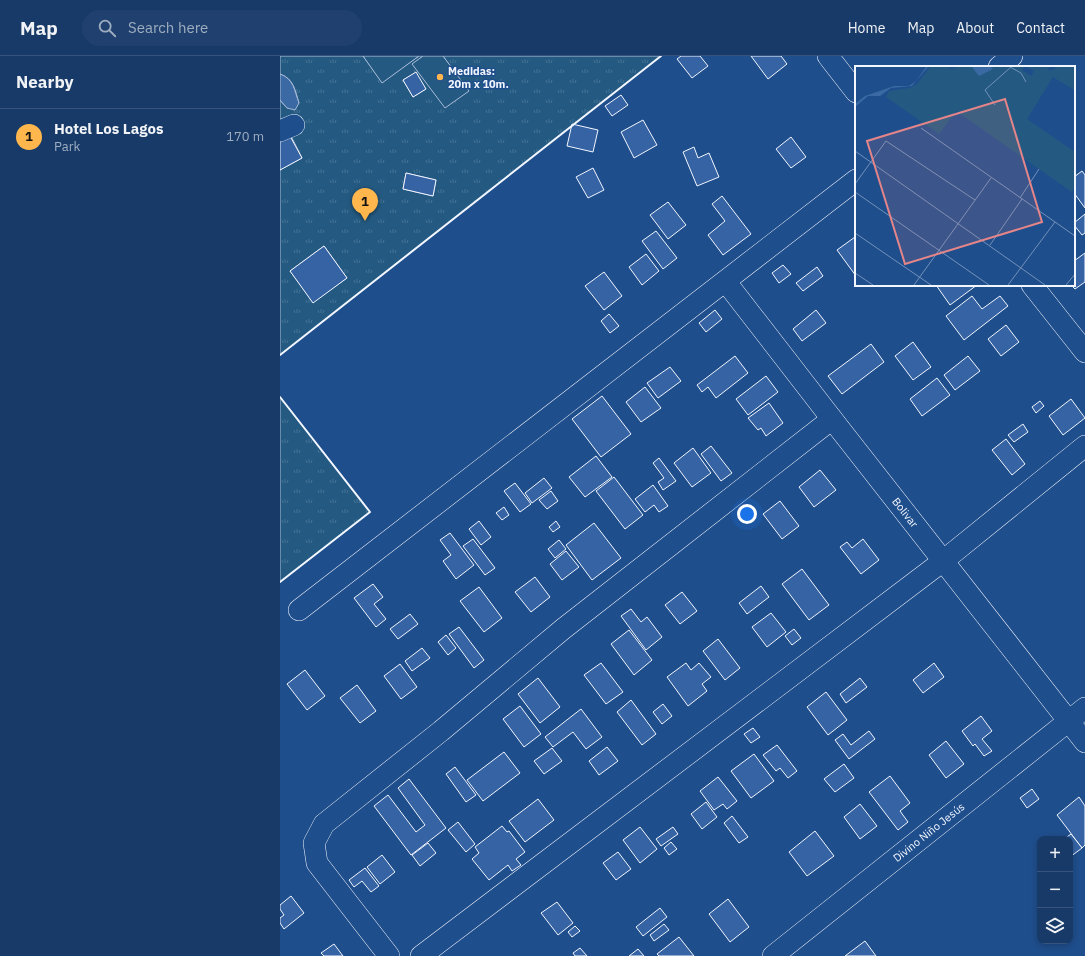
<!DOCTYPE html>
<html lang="en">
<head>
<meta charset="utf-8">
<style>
  body { margin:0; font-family:"IBM Plex Sans",sans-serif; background:#20416f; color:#f1f3f6 }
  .controls { position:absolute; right:12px; bottom:12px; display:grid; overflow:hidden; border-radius:8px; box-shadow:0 2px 6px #0003 }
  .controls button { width:36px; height:36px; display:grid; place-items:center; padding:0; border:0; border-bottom:1px solid #36547d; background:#173a69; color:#f1f3f6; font:20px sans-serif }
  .you { position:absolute; left:467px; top:458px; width:14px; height:14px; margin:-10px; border:3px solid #fff; border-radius:50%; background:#1a73e8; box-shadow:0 0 0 6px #1a73e833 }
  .badge { display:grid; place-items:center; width:26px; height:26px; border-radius:50%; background:#ffb74d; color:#111; font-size:13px; font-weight:700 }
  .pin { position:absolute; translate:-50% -33px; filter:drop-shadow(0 1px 2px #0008) }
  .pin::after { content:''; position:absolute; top:21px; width:14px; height:12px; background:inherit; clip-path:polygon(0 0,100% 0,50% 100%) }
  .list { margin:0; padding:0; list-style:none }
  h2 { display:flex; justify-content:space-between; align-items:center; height:52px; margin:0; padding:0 16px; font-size:17px }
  h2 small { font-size:13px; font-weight:400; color:#9eadc0 }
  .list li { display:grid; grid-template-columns:26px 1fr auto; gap:12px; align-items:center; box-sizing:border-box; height:56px; padding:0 16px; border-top:1px solid #36547d }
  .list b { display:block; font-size:15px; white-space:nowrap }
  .list p { margin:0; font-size:13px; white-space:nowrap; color:#9eadc0 }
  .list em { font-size:13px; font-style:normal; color:#9eadc0 }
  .icon { flex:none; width:22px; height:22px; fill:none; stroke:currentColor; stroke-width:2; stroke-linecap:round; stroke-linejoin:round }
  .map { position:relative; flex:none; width:805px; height:900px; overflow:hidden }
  header { display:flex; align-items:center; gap:24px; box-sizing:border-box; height:56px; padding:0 20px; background:#173a69; border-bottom:1px solid #36547d }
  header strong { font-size:19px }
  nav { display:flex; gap:22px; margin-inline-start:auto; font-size:14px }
  .search { width:280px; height:36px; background:#20416f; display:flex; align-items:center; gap:10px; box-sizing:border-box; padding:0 14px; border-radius:22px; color:#9eadc0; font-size:15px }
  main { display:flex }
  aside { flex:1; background:#173a69 }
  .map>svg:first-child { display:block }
</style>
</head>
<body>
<header>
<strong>Map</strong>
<div class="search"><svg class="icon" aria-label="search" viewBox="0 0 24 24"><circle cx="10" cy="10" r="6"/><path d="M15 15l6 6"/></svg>Search here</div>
<nav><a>Home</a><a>Map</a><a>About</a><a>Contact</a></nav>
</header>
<main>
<aside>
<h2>Nearby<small></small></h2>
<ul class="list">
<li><span class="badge">1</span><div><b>Hotel Los Lagos</b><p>Park</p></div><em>170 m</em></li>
</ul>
</aside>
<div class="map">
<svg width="805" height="900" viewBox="0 0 805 900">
  <defs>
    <pattern id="grass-tufts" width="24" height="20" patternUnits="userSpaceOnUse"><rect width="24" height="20" fill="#245a82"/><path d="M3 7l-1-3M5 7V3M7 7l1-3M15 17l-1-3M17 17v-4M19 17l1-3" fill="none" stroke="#447295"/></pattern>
  </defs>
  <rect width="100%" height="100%" fill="#1f4e8c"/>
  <g fill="url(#grass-tufts)" stroke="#a8bbd7" fill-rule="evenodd">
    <path d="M0,0H83L102,26L139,0H143L133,8L188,35L163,0H381L0,299V114L22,102L11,80L0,86V44L7,52L19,47C15,34 14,23 0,18ZM135,17L146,33L133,41L123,24ZM126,117L156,124L153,140L123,133ZM44,190L67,222L33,246L10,215Z"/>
    <path d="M0,341L90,456L0,526Z"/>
  </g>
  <g fill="#245a82" stroke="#a8bbd7">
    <path d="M83,0H139L102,27Z"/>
    <path d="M143,0H163L189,35L165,52L132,8Z"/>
  </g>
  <path fill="#3b69a3" stroke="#a8bbd7" d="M0,18C14,23 14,34 19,47L15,54L7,52L0,44Z"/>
  <g fill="#3563a3" stroke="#f2f6ff">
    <path d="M401,0H420L428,10L412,22L397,3Z"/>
    <path d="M471,0H501L507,8L488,23Z"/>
    <path d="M136,16L146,33L133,41L123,24Z"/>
    <path d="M341,39L348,49L332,60L325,50Z"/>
    <path d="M363,64L377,89L354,102L341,76Z"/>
    <path d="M292,68L318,74L313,96L287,90Z"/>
    <path d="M10,80L22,102L0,114V86Z"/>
    <path d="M511,81L526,101L511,112L496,93Z"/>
    <path d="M414,91L418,102L429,97L439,121L417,130L403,96Z"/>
    <path d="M313,112L324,134L308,142L296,121Z"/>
    <path d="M802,115L805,119V152L794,137V121Z"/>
    <path d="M126,117L156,124L153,140L123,133Z"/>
    <path d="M442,140L471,178L443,199L428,179L445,165L432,148Z"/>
    <path d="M388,146L406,169L388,183L370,159Z"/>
    <path d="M805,158V177L802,179L794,169V167Z"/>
    <path d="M376,175L397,202L383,213L362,185Z"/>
    <path d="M575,181L576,183V220L557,194Z"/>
    <path d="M44,190L67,222L33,247L10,215Z"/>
    <path d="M805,197V226L795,233L791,229H794V205Z"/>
    <path d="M366,198L379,215L362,229L349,211Z"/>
    <path d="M503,209L511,218L499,227L492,217Z"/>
    <path d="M537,211L543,220L523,235L516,227Z"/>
    <path d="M324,216L342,240L324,254L305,230Z"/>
    <path d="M656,229H697L670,249Z"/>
    <path d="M692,240L702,253L720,240L728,250L684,284L666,260Z"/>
    <path d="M435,254L442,263L426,276L419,267Z"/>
    <path d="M536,254L546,267L522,285L513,273Z"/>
    <path d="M329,258L339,270L330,277L321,265Z"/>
    <path d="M726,269L739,286L721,300L708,283Z"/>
    <path d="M633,286L651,311L633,324L615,300Z"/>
    <path d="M591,288L604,306L562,338L548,320Z"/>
    <path d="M455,300L468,317L436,342L428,331L422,336L417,329Z"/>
    <path d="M688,300L700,315L675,334L664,319Z"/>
    <path d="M390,311L401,325L378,342L367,327Z"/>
    <path d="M486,320L498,336L468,359L456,343Z"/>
    <path d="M657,322L670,339L642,360L630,343Z"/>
    <path d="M365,331L381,352L361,366L346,346Z"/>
    <path d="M322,340L351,378L321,401L292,363Z"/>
    <path d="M791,343L805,362L783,379L769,360Z"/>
    <path d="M760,345L764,350L756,357L752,351Z"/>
    <path d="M489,347L503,367L486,380L481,372L478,374L468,362Z"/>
    <path d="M743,368L748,376L734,386L728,379Z"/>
    <path d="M726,383L745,408L732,419L712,394Z"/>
    <path d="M431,390L452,417L441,425L421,398Z"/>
    <path d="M413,392L431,417L412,431L394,407Z"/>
    <path d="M316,400L332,421L305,441L289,421Z"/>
    <path d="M379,402L396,425L383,434L378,426L384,422L373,407Z"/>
    <path d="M540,414L556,434L534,451L519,431Z"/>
    <path d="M334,421L363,459L345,473L316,435Z"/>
    <path d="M264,422L272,432L252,447L245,437Z"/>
    <path d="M235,427L251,448L240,456L224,435Z"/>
    <path d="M373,429L388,450L379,456L374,449L365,456L355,443Z"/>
    <path d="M271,435L278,445L267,453L259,444Z"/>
    <path d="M500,445L519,470L502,483L483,458Z"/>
    <path d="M224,451L229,459L222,464L216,457Z"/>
    <path d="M199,465L211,481L201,489L189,473Z"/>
    <path d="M276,465L280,471L273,476L269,471Z"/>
    <path d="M314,467L341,502L312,524L286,489Z"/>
    <path d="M170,477L194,509L176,523L163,505L171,499L160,484Z"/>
    <path d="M193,483L215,512L205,519L183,490Z"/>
    <path d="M583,483L599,504L581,518L560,491L567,486L572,492Z"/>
    <path d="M279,484L286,493L275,502L268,493Z"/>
    <path d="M286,495L299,511L282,524L270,508Z"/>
    <path d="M522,513L549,549L529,564L502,528Z"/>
    <path d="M255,521L270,541L251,556L235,536Z"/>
    <path d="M93,528L103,541L94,548L106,563L96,571L74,542Z"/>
    <path d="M481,530L489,541L467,558L459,547Z"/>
    <path d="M199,531L222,562L204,576L180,545Z"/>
    <path d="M402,536L417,555L400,568L385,549Z"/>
    <path d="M351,553L361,566L367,561L382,581L366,594L341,560Z"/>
    <path d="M491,557L506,576L487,591L472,571Z"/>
    <path d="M130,558L138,568L118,583L110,573Z"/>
    <path d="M179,571L204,604L194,612L169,578Z"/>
    <path d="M514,573L521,582L512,589L505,580Z"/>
    <path d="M349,574L372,604L354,619L331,588Z"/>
    <path d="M166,579L176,592L168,599L158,586Z"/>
    <path d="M438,583L460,612L445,624L423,595Z"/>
    <path d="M142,592L150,602L132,615L125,605Z"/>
    <path d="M321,607L343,636L326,648L304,619Z"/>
    <path d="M406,607L411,614L419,607L431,621L422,628L427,635L408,650L387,621Z"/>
    <path d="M654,607L664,621L643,637L633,624Z"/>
    <path d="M120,608L137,631L121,643L104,620Z"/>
    <path d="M25,614L45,640L27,654L7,628Z"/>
    <path d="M258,622L280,651L260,667L238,638Z"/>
    <path d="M580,622L587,631L566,647L560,638Z"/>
    <path d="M77,629L96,655L80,667L60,642Z"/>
    <path d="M546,636L567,664L548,679L527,651Z"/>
    <path d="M351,644L376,678L362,689L337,656Z"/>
    <path d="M383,648L392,660L382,668L373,656Z"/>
    <path d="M240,650L261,678L244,691L223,663Z"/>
    <path d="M301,653L322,681L306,693L293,676L273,691L265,681Z"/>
    <path d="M701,660L712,675L702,683L712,695L704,700L695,688L693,690L682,675Z"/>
    <path d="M473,672L480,681L471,687L464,678Z"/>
    <path d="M589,675L595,683L569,703L555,684L563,678L571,689Z"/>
    <path d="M666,685L684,708L666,722L649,699Z"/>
    <path d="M497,689L517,715L508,722L500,712L496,715L483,699Z"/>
    <path d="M327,691L338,705L319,719L309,705Z"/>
    <path d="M272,692L282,705L264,718L254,705Z"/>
    <path d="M224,696L240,717L203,745L187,724Z"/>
    <path d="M474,698L494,725L471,742L451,715Z"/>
    <path d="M564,708L574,722L555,736L544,723Z"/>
    <path d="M175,711L196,739L186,746L166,718Z"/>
    <path d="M610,720L630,747L620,755L628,766L618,774L589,736Z"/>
    <path d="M438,721L457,745L447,753L443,748L434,754L420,735Z"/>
    <path d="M129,723L166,772L131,799L94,750L108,739L136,776L145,769L118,732Z"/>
    <path d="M752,733L759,743L747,752L740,742Z"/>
    <path d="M799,741L805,750V789L802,792L777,759Z"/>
    <path d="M258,743L274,764L245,786L229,765Z"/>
    <path d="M426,746L437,761L422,773L411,758Z"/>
    <path d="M580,748L597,770L580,783L564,761Z"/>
    <path d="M452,760L468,781L459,787L444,767Z"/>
    <path d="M178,766L195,788L186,796L168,774Z"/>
    <path d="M222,770L227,776L229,775L245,796L236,803L241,809L232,815L228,809L209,824L192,803L199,797L195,791Z"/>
    <path d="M360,771L377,793L360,807L343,784Z"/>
    <path d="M393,771L398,778L381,790L376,783Z"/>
    <path d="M535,775L554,800L527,820L509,796Z"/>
    <path d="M791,778L802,792L790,801V783H784Z"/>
    <path d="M391,786L397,793L389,799L384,792Z"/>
    <path d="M148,787L156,797L140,810L132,799Z"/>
    <path d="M338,796L351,813L336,824L323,807Z"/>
    <path d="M102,799L115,816L100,828L87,811Z"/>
    <path d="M85,812L99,830L91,836L82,825L74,831L69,824Z"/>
    <path d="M11,840L24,857L4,873L0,867V862L4,859L0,853V849Z"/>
    <path d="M448,843L469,871L450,886L429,858Z"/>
    <path d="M277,846L293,867L278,879L261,857Z"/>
    <path d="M380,852L387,861L363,880L356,871Z"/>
    <path d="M384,868L389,874L374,885L370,879Z"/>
    <path d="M295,870L300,875L292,881L288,876Z"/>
    <path d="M399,881L414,900H379L377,898Z"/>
    <path d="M585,885L596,900H565Z"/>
    <path d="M54,888L63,900H44L41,897Z"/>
    <path d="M300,892L307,900H295L293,897Z"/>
    <path d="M358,893L364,900H349Z"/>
  </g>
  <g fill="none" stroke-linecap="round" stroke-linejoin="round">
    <g stroke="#f2f6ff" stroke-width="22">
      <g id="minor">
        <path d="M548,0L576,36"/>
        <path d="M719,11L732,0"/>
        <path d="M0,75L14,69"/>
        <path id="s1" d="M446,226L552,363L805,686"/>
        <path d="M752,229L805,296"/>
        <path d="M19,554L576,124"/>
        <path d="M109,900L37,807L34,787L44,768L161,675L283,573L552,363"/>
        <path d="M141,900L663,505L805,390"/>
        <path id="s2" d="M493,900L805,652"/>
      </g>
    </g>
    <use href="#minor" stroke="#1f4e8c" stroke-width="21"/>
    <g stroke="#f2f6ff" stroke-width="2">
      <path d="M0,299L381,0"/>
      <path d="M0,341L90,456L0,526"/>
    </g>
  </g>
  <circle fill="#ffb74d" stroke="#1f4e8c" stroke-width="1.5" cx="160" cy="21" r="4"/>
  <g text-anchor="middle" stroke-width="3" stroke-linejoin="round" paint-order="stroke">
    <g font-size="11" font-weight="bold" fill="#f2f6ff" stroke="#1f4e8c" text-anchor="start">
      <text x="168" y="19">Medidas:<tspan x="168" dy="13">20m x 10m.</tspan></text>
    </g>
    <g font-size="11" fill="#f2f6ff" stroke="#1f4e8c">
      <text dy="4" stroke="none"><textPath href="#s1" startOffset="292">Bolivar</textPath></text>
      <text dy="4" stroke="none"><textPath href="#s2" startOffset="199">Divino Niño Jesús</textPath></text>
    </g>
  </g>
  <g transform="translate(575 10)">
    <rect width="220" height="220" fill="#1f4e8c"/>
    <path d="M75,1H95L93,3L102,1L96,5L119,16L107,1H169L167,4L176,10L179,5L172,1H197L193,2L194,5L200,3V1H220L219,24L198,11L172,53L220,86V120L217,126L101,45L84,68L31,31L34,25L55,22L62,18Z" fill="#245a82"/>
    <path d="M102,1H107L119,16L111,23L96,6ZM158.5 44a5.5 5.5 0 1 1 11 0a5.5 5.5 0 1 1-11 0ZM155,44L167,53L162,59L158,56L153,64L149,61L155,53L150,50Z" fill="#245a82"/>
    <path d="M71,1H73L57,20L36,22L25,30H13L0,41V38L10,30L39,20H54L61,15ZM117,1H136L138,3L124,10Z" fill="#3b69a3"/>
    <path fill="none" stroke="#7391ba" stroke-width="1" d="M155,1L166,7L171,16M140,39L130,24L156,1M66,62L220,170M0,85L190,219M0,118L31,75L120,134M0,126L134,219M165,132L184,103M0,167L76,219M135,179L167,133M0,207L18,219M59,219L136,112M153,219L200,156M211,219L220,208"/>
    <path fill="#e38589" fill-opacity="0.15" stroke="#e38589" stroke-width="2" d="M150,33L187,156L50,198L12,75Z"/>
    <rect width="220" height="220" fill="none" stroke="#f2f6ff" stroke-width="2"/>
  </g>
</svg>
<div class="controls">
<button>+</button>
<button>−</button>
<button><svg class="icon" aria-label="layers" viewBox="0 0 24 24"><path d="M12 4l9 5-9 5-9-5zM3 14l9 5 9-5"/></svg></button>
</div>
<div class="you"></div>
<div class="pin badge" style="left:85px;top:165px">1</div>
</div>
</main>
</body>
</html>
